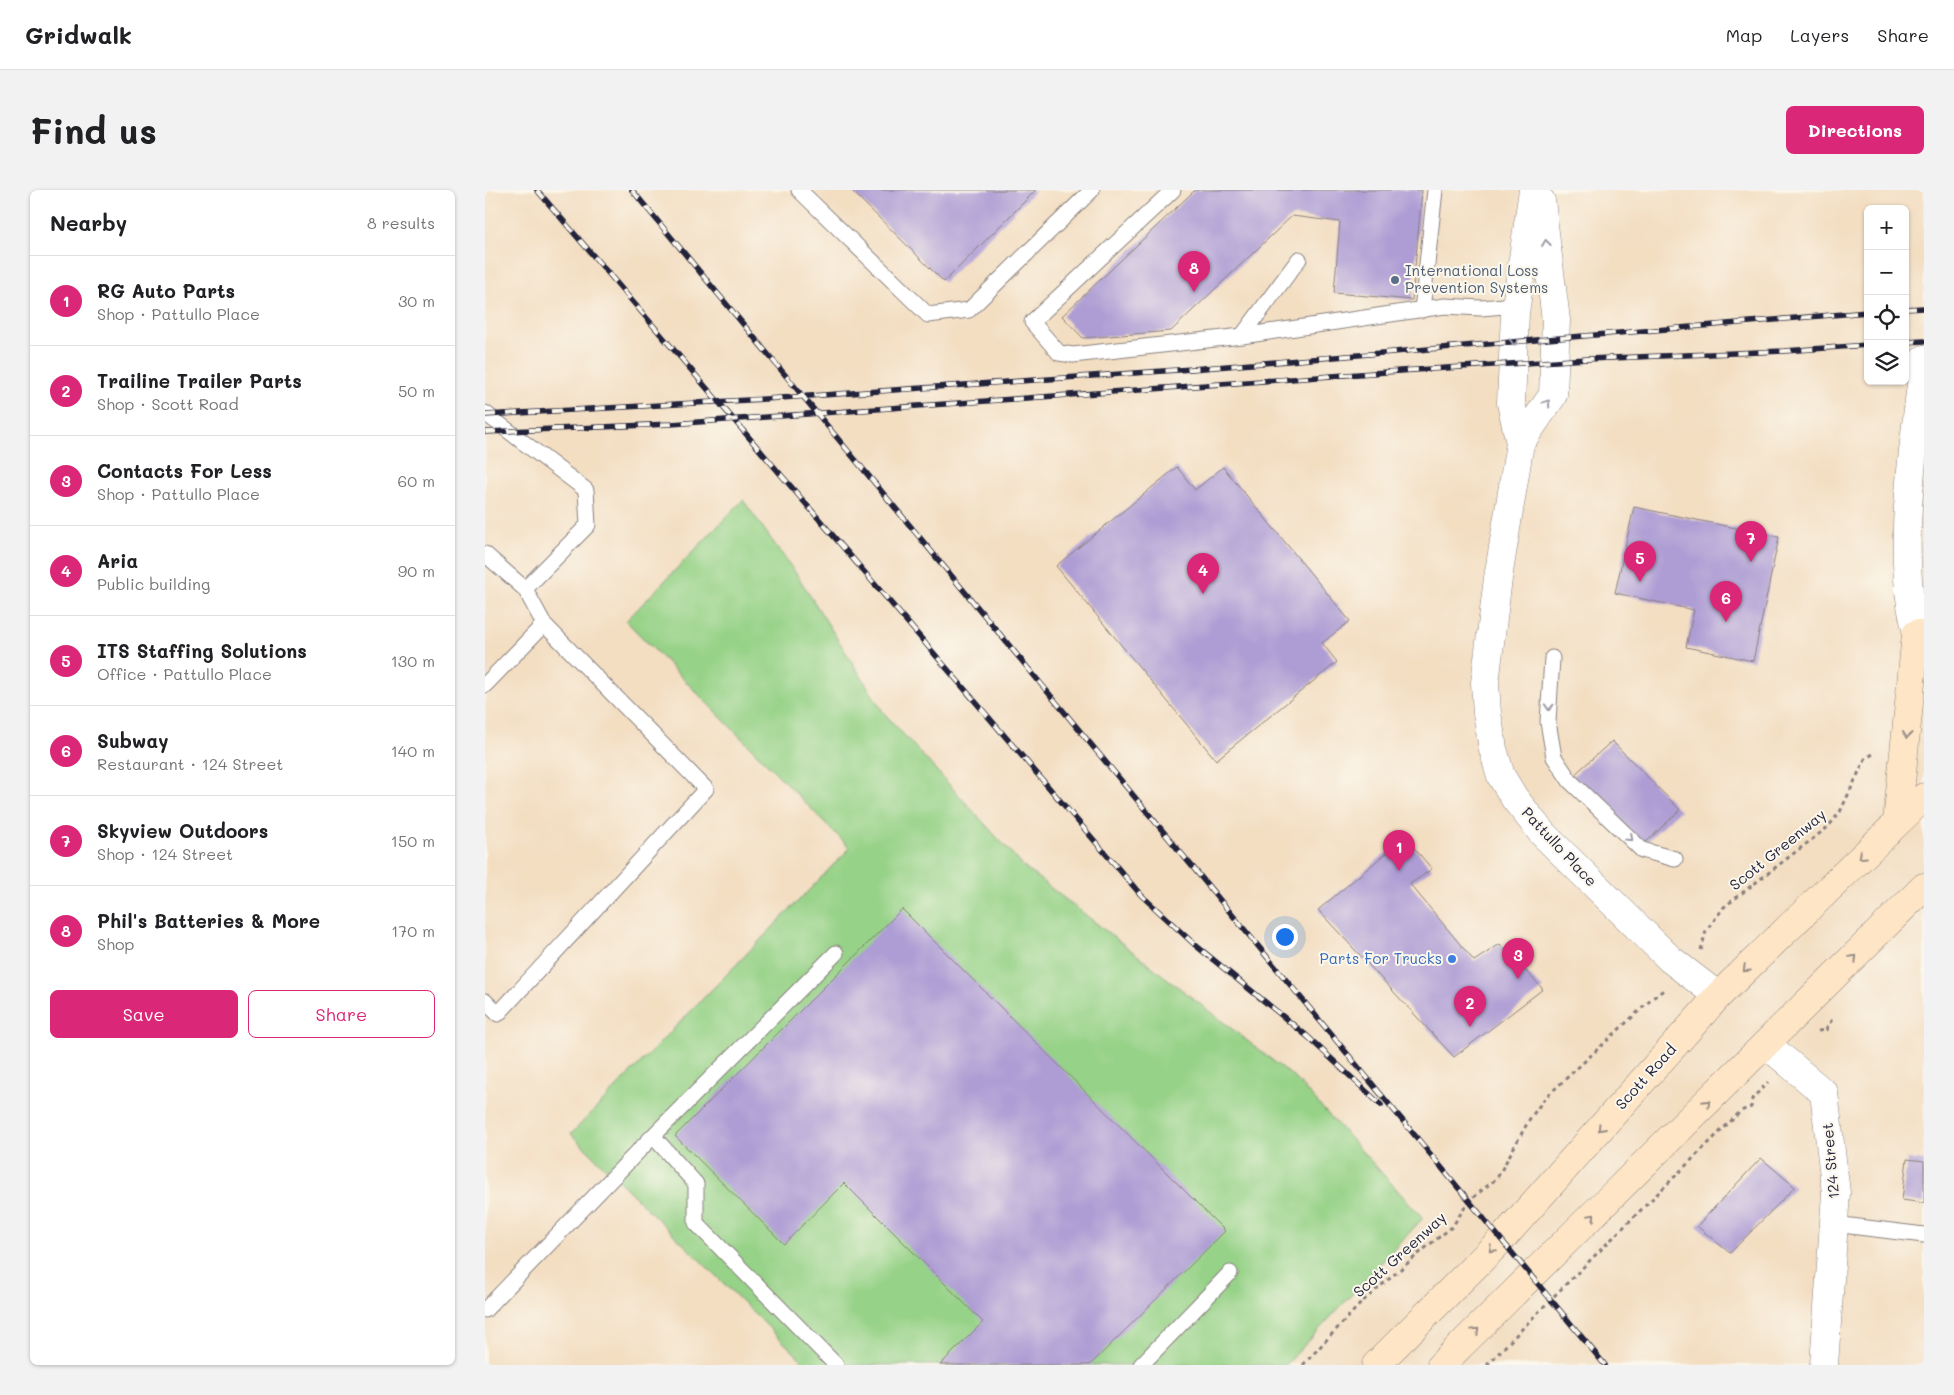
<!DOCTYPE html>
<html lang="en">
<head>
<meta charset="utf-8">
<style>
  body { margin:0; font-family:Mali,sans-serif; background:#f2f2f2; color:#202124 }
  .controls { position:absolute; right:15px; top:15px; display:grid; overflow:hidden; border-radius:8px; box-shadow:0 1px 4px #0004 }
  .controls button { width:45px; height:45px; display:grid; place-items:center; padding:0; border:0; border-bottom:1px solid #e0e0e0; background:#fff; color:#202124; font:25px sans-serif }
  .you { position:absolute; left:799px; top:746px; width:18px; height:18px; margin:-12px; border:4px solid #fff; border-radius:50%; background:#1a73e8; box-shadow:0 0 0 8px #1a73e833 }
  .badge { display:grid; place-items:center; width:32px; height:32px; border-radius:50%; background:#db2777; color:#fff; font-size:16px; font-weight:700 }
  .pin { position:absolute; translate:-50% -41px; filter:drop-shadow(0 1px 2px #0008) }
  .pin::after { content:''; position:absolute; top:26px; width:18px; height:15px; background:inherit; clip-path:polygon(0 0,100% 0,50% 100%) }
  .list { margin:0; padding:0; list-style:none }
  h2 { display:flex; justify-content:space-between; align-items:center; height:65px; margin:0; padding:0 20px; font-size:21px }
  h2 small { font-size:16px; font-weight:400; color:#757577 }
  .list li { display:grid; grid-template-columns:32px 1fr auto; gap:15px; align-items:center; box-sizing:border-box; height:90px; padding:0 20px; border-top:1px solid #e0e0e0 }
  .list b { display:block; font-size:19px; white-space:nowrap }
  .list p { margin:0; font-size:16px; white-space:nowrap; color:#757577 }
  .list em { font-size:16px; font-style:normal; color:#757577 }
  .actions { display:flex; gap:10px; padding:15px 20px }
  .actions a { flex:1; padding:11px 0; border:1px solid #db2777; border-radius:8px; text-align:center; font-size:18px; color:#db2777 }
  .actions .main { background:#db2777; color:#fff }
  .icon { flex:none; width:28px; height:28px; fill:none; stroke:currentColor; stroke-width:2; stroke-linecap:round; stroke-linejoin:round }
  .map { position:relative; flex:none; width:1439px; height:1175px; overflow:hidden; border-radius:8px }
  header { display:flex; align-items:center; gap:30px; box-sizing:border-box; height:70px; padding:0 25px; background:#fff; border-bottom:1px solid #e0e0e0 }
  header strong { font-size:24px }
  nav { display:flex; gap:28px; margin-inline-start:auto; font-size:18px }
  .intro { display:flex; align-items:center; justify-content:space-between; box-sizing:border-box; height:120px; padding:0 30px }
  h1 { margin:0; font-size:35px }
  .button { padding:12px 22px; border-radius:8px; background:#db2777; color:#fff; font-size:18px; font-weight:700 }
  main { display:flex; gap:30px; padding:0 30px }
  aside { flex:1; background:#fff; border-radius:8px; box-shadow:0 1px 4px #0004 }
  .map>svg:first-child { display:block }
</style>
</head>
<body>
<header>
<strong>Gridwalk</strong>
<nav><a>Map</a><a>Layers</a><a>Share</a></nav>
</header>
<div class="intro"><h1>Find us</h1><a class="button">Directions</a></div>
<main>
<aside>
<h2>Nearby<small>8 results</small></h2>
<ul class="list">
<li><span class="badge">1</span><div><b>RG Auto Parts</b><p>Shop · Pattullo Place</p></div><em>30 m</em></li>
<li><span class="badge">2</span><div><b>Trailine Trailer Parts</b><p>Shop · Scott Road</p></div><em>50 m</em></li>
<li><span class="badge">3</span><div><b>Contacts For Less</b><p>Shop · Pattullo Place</p></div><em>60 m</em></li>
<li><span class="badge">4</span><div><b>Aria</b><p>Public building</p></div><em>90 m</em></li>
<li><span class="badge">5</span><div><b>ITS Staffing Solutions</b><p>Office · Pattullo Place</p></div><em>130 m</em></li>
<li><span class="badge">6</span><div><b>Subway</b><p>Restaurant · 124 Street</p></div><em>140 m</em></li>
<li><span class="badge">7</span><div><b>Skyview Outdoors</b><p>Shop · 124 Street</p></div><em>150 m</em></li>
<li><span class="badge">8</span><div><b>Phil's Batteries &amp; More</b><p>Shop</p></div><em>170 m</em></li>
</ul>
<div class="actions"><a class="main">Save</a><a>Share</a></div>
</aside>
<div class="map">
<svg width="1439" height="1175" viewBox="0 0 1439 1175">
  <rect width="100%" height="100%" fill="#fbf7ec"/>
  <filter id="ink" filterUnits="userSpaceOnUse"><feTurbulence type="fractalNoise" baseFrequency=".02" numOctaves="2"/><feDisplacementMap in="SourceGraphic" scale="10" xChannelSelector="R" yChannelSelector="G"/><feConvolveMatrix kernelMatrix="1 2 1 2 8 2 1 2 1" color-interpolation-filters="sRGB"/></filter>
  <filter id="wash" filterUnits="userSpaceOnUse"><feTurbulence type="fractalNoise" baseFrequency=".0096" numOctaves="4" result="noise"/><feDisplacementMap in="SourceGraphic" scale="20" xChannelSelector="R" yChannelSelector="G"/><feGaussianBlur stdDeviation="1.12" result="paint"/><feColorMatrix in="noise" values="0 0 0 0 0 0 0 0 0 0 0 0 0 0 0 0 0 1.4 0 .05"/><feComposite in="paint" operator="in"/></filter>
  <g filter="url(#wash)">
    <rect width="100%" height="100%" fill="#f3dec2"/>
    <path fill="#96d287" stroke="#5c7a61" d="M258,310L312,385L399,523L539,677L810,888L938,1028L801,1175H322L86,944L365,658L141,431Z"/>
    <g id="blocks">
      <g fill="#ae9dd4">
        <path d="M366,0H551L459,92Z"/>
        <path d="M710,0H937L927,110L849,103L855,32L807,26L686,141L598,148L577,126Z"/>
        <path d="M692,277L710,300L738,277L865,431L837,453L852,472L731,570L571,376Z"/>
        <path d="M1149,317L1294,347L1268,471L1201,457L1209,420L1130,403Z"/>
        <path d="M1127,551L1195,620L1157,656L1088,586Z"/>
        <path d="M920,647L947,679L925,694L989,771L1015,754L1058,799L969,867L833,720Z"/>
        <path d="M417,719L740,1041L605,1175H455L498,1132L359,993L299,1054L190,946Z"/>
        <path d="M1276,968L1310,997L1245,1063L1212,1036Z"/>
        <path d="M1422,969L1439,971V1013L1417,1010Z"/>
      </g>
    </g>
  </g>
  <g filter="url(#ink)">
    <use href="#blocks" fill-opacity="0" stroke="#8a807e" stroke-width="1"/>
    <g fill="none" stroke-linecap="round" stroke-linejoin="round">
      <g stroke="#8a807e" stroke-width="17">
        <g id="lane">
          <path d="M314,0L443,125L484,120L607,0"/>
          <path d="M688,0L547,132L574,163L588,165L757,146L960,116L996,118L1031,115"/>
          <path d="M937,120L950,0"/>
          <path d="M757,146L814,69"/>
          <path d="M0,223L101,300L103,335L40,399"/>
          <path d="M0,364L40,399L59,434L221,599L13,824L0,811"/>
          <path d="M1067,468L1063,532L1069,567L1085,591L1157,660L1190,669"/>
          <path d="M0,495L59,434"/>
          <path d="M1349,1034L1439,1045"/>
          <path d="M0,1120L168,946"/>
          <path d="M351,1175L211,1033V994L168,946L351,763"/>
          <path d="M656,1175L745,1083"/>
        </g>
      </g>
      <g stroke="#8a807e" stroke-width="29">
        <g id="street">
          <path d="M1048,0L1030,123L1026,213L1035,253L1013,388L1000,493L1002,523L1008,559L1016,586L1030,609L1057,643L1185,769L1233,806"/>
          <path d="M1439,169C1430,253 1405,384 1439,461"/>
          <path d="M1035,253L1068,205L1071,130L1056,11"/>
          <path d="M1281,854L1339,903L1351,1003L1339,1175"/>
        </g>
      </g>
      <g stroke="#8a807e" stroke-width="29">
        <g id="secondary">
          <path d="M1412,632L1431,444L1439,446"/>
          <path d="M891,1175L1016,1050L1233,806L1439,607"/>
          <path d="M956,1175L1439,697"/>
        </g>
      </g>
      <g stroke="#8a807e" stroke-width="3" stroke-dasharray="4 4" stroke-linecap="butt">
        <path d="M1216,760L1221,741L1239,717L1343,637L1355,622L1380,569L1391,562"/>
        <path d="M1333,841L1341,840L1347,829"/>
        <path d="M818,1175L878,1111L944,1055L967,1037L984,1011L1012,988L1044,930L1060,908L1169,807L1180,799"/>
        <path d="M1002,1175L1066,1109L1256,921L1266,917L1267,909L1283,892"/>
      </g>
      <use href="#lane" stroke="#fff" stroke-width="15"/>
      <use href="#street" stroke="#fff" stroke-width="28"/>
      <use href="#secondary" stroke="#fde5c5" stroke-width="28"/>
      <g stroke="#22223b" stroke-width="5.5">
        <g id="rail">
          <path d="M52,0L656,705L709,754L822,846L896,915"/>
          <path d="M147,0L1120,1175"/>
          <path d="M1420,119L1439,118"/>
          <path d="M1420,152L1439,151"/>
          <path d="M0,225L296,208L707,179L1383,122"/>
          <path d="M0,242L186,234L915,181L1102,169L1299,161L1383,155"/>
        </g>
      </g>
      <use href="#rail" stroke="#fbf7ec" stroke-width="4" stroke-dasharray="11" stroke-linecap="butt"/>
    </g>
    <defs><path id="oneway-chevron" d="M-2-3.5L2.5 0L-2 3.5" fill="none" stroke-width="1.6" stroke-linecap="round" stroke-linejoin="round" transform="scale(1.25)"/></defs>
    <g stroke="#9c9ca7">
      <use href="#oneway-chevron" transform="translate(1061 53) rotate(-97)"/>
      <use href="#oneway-chevron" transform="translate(1029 152) rotate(92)"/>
      <use href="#oneway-chevron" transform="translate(1062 213) rotate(-56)"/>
      <use href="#oneway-chevron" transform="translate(1064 517) rotate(93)"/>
      <use href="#oneway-chevron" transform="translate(1145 648) rotate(43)"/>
    </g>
    <g stroke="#9a8d87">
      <use href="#oneway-chevron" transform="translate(1422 545) rotate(96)"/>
      <use href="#oneway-chevron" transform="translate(1377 666) rotate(136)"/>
      <use href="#oneway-chevron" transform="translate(1369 768) rotate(-45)"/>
      <use href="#oneway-chevron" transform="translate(1261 779) rotate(136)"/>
      <use href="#oneway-chevron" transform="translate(1222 913) rotate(-45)"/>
      <use href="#oneway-chevron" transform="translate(1116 938) rotate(132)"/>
      <use href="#oneway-chevron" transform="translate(1107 1027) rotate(-45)"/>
      <use href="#oneway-chevron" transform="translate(1007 1059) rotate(135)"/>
      <use href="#oneway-chevron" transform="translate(991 1141) rotate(-44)"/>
    </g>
  </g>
  <circle fill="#5c6f8a" stroke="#fbf7ec" stroke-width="2" cx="910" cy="90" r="5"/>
  <circle fill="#3f7fe0" stroke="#fbf7ec" stroke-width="2" cx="967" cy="769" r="5"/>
  <g text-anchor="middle" stroke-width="4" stroke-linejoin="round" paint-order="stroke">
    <g font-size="15" fill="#4e5e75" stroke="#fbf7ec" text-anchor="start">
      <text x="920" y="86">International Loss<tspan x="920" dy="17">Prevention Systems</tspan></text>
    </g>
    <g font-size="15" fill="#22223b" stroke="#fbf7ec">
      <text transform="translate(1074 657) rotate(47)" y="5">Pattullo Place</text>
      <text transform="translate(1293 660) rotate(-39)" y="5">Scott Greenway</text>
      <text transform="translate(1161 887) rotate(-48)" y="5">Scott Road</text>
      <text transform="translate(1346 971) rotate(-95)" y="5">124 Street</text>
      <text transform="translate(915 1065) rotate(-42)" y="5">Scott Greenway</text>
    </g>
    <g font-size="15" fill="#366cbe" stroke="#fbf7ec" text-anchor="end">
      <text x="957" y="774">Parts For Trucks</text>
    </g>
  </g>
</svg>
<div class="controls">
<button>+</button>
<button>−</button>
<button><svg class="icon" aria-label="locate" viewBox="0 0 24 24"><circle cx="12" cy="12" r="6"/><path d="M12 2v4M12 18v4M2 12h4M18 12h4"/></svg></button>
<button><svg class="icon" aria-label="layers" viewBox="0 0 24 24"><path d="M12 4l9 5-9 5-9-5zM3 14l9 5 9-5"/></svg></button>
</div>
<div class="you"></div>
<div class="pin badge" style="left:914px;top:681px">1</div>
<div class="pin badge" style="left:985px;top:837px">2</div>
<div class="pin badge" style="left:1033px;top:789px">3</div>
<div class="pin badge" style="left:718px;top:404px">4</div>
<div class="pin badge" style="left:1155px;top:392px">5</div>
<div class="pin badge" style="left:1241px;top:432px">6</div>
<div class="pin badge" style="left:1266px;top:372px">7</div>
<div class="pin badge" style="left:709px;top:102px">8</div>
</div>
</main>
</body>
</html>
